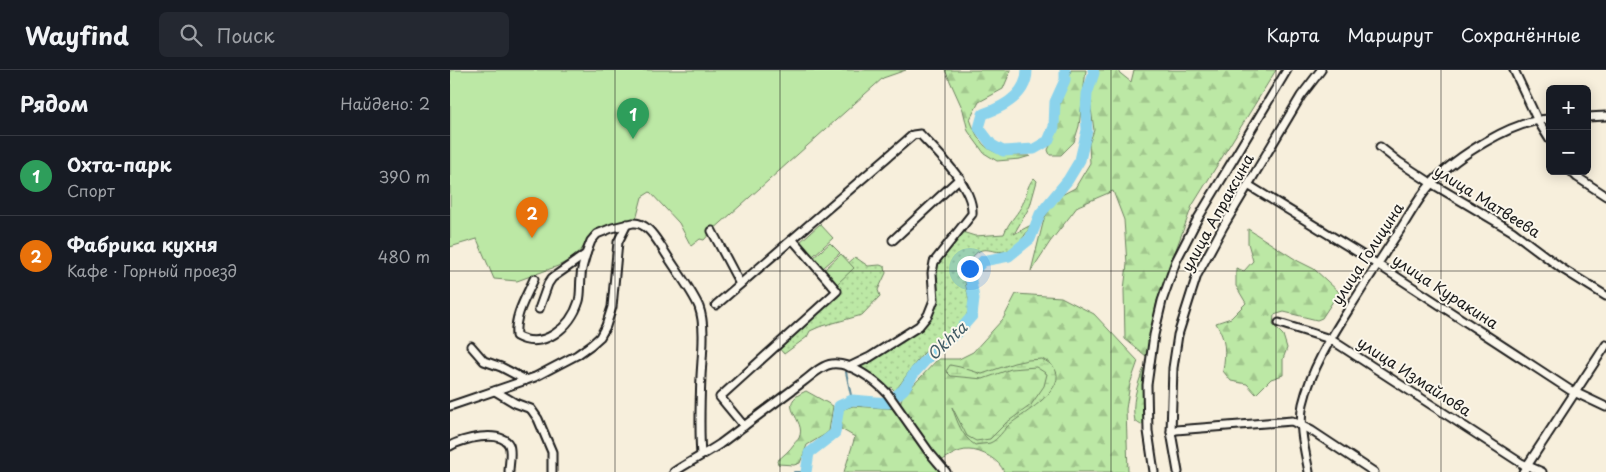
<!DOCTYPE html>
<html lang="ru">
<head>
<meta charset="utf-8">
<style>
  body { margin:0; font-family:"Playpen Sans",sans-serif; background:#242831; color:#f1f3f6 }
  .controls { position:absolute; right:15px; top:15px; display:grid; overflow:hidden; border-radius:8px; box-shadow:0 2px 12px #0003 }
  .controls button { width:45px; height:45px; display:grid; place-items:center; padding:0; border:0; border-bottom:1px solid #363941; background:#171b24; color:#f1f3f6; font:25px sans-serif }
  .you { position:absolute; left:519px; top:198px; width:18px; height:18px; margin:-12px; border:4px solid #fff; border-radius:50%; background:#1a73e8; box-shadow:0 0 0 8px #1a73e833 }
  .badge { display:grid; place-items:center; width:32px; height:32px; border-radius:50%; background:#b45309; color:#fff; font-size:16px; font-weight:700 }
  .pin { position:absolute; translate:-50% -41px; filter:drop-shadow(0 1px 2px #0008) }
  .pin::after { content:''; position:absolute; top:26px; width:18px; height:15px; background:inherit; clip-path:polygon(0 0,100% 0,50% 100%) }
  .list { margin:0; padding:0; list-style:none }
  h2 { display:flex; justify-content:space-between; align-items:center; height:65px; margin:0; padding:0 20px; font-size:21px }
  h2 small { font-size:16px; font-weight:400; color:#9ea1a6 }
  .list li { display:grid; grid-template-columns:32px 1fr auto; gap:15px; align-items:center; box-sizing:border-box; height:80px; padding:0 20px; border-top:1px solid #363941 }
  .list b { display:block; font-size:19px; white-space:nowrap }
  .list p { margin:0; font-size:16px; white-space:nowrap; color:#9ea1a6 }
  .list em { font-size:16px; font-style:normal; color:#9ea1a6 }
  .icon { flex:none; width:28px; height:28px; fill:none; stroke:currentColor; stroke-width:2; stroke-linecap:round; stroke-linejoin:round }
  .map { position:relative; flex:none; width:1156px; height:402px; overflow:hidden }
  header { display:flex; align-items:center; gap:30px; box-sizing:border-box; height:70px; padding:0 25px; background:#171b24; border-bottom:1px solid #363941 }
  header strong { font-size:24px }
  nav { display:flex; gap:28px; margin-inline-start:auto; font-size:18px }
  .search { width:350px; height:45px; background:#242831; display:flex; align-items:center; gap:12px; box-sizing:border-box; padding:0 18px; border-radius:8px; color:#9ea1a6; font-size:19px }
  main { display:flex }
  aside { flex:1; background:#171b24 }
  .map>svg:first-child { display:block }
</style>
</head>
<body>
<header>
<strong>Wayfind</strong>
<div class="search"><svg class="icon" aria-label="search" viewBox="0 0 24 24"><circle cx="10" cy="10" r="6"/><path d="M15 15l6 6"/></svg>Поиск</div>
<nav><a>Карта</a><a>Маршрут</a><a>Сохранённые</a></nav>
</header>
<main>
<aside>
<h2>Рядом<small>Найдено: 2</small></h2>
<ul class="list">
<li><span class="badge" style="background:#2e9e5b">1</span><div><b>Охта-парк</b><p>Спорт</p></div><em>390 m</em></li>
<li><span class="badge" style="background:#e8710a">2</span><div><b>Фабрика кухня</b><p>Кафе · Горный проезд</p></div><em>480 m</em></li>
</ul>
</aside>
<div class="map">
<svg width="1156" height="402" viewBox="0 0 1156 402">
  <defs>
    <pattern id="grass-dots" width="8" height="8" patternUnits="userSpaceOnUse" patternTransform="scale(1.25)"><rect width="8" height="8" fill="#bce8a5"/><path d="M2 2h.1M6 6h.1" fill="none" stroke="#a1c68d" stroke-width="1.8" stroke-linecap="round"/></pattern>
    <pattern id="forest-firs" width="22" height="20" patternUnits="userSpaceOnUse" patternTransform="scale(1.25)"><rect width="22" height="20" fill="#bce8a5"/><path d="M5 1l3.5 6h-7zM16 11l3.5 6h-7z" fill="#a1c68d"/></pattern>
    <pattern id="wetland-marsh" width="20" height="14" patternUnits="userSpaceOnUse" patternTransform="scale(1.25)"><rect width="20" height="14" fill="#bce8a5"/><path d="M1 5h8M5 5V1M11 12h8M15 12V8" fill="none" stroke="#a1c68d"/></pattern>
  </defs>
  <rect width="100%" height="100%" fill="#f7efdc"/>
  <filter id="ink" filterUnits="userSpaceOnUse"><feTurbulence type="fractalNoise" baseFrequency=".02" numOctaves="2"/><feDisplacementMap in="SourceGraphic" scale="10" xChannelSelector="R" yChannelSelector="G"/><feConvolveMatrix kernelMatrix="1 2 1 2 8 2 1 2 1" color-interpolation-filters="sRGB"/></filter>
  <g filter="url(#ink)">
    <g fill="url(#grass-dots)" stroke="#6c8260">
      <path d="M584,108L587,111L580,136L564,164L581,155C576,164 567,179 555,181C540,184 533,172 521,189C505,211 525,222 517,244C511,258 483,273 472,285C462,296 454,310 445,321L441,317L438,319L436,317L433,319L399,297L469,256L484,230V192L509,161L525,166L554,164C558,153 566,146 571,137C577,127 576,116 584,108Z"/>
      <path d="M405,187L418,196L430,195L435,197L436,203L428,220L430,226L412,245L369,257L360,261L357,267L334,284L327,276L387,221L379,211Z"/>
    </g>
    <g fill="url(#forest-firs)" stroke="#6c8260">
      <path d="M495,0H561L553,19L529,32L520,49C532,84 546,86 580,86L570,89L547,91L534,83L518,61L513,40Z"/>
      <path d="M621,0H636L629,56L624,72L611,85H600L598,80L605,65L610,33L619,8Z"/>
      <path d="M645,0H666L681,12L684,0H826L742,136L707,231L696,286L675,269L674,220L677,194L674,150L663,121L628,136L600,172L581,201L594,149L606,128L625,118L640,93L639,74L644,60L639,24L646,3Z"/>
      <path d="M798,159L848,191L864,199L889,222L872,248L867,250L834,242L824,245L823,255L833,265L837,278L833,289V305L821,309L806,324L797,314L781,311L773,301C776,280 776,271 766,253L781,248L796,233L786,216V198L794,201L803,191L798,173Z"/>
      <path d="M566,224L611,227L644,244L688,291L680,314L676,339L678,402H554C550,390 531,380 519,380C508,379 495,389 486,394L492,402H394L405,367L391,359V340L403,336L449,339L452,327L488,289H509L523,282L553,249Z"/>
      <path d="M694,298H697L695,353L691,355L685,351C681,334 687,315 694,298Z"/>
      <path d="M356,321L383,336L379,361L374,365L357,375L350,393L344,395L328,394L327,391C334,385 339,381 344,374C345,372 348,370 349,368C358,349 323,335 356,321Z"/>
    </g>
    <path fill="url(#wetland-marsh)" stroke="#6c8260" d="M592,289C634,309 577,341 560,354C554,359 548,370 540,373C536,374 530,374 525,375C512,367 507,351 502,337L517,366L526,371L540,369L556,353L581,335L594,316L597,304L586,297L561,299L533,309L501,306L496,301L500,295L510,297L532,304L564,293L578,290Z"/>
    <g fill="#bce8a5" stroke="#6c8260">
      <path d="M0,0H456L433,8L262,161L254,170L250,169L241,176L229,153L200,122L192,127L186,150L154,157L141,163L132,179L120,190L108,196L67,211L44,209L27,169L0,177Z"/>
      <path d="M370,154L383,168L363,186L350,172Z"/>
      <path d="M380,173L390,183L373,198L363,188Z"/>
      <path d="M391,184L404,198L387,214L374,200Z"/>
    </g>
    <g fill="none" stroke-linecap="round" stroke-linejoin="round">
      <g stroke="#5f8a99" stroke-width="2">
        <path d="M396,302L402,330"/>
        <path d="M344,402H356"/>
      </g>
      <g stroke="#8bd3ec" stroke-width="11">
        <path d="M577,0C577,24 554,37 533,44L529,58L542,75L553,81L584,79L598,71L604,57L605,32L615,10V0"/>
        <path d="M356,402L359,383L385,363L389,336L402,330L438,333L454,319L465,302L484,281L509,261L522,246L524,229L520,205L533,191L559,186L580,169L590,144L618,110L630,90L637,60L636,42L637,24L644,3L643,0"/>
      </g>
      <g stroke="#1c1c1c" stroke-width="11">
        <g id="minor">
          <path d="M1064,0L1087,49L1100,70"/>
          <path d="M1137,47L1156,46"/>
          <path d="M930,77L949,92L981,113L1062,161L1111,198L1156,226"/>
          <path d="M1121,101L1127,107L1156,126"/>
          <path d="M798,115L927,194L1120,320L1156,337"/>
          <path d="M262,161L290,214"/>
          <path d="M443,170L510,108"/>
          <path d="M84,209C76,227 64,246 66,266C93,281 121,257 129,231C131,224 130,215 131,207C131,199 134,192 136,184"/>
          <path d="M266,235L463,65L470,64C487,82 524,117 522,144L484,192L482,203L484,230L478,245L469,256L420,287L399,297"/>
          <path d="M89,239L98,214L102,208L136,184L141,171L147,164L162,158L183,153C197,152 206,169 213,179C223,196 242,220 249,237C256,256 252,286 251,306C250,332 249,359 251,385"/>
          <path d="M829,253L880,269L1071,393L1092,402"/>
          <path d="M21,276L34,291L51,297L76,310"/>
          <path d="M45,321L65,333L81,339L88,349L102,382V402"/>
          <path d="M0,336L85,307L127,285L141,275L150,267L156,256L162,237L168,172L177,154"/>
          <path d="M294,356L270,327L387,221L343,170"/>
          <path d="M721,362L726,360L842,351L862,361L924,402"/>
          <path d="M0,376C11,369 51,359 59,375C62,382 59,394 59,402"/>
          <path d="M224,402C239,392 255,384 270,374C297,354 323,334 350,314C359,308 371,295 382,294C401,292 426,311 438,324L479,382L496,402"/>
          <path d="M704,402L698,361L697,315L704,265L712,231L726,191L747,150L837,0"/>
          <path d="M728,402L721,362L723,298L728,265L747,205L773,157L851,26L871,0"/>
          <path d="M859,402C855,381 848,355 853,334C861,300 880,269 899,239C915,214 931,188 948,163C958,148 970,125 982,113C1006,86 1064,50 1100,49"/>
          <path d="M1073,402L1156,275"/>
        </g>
      </g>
      <use href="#minor" stroke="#fbf7ec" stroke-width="7"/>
    </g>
  </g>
  <path fill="none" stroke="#1c1c1c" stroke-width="1" stroke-opacity="0.55" d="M165,0V402M330,0V402M495,0V402M661,0V402M826,0V402M991,0V402M0,201H1156"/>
  <g text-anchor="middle" stroke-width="4" stroke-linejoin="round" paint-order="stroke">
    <g font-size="15" fill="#1c1c1c" stroke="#fbf7ec">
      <text transform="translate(1037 132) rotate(32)" y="5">улица Матвеева</text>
      <text transform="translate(768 143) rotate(-61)" y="5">улица Апраксина</text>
      <text transform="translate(918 184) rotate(-57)" y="5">улица Голицина</text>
      <text transform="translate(995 222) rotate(33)" y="5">улица Куракина</text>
      <text transform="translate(964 307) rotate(33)" y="5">улица Измайлова</text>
    </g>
    <g font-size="16" font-style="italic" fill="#435c65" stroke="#fbf7ec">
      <text transform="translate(497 271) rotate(-43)" y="6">Okhta</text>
    </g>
  </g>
</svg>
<div class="controls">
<button>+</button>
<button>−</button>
</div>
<div class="you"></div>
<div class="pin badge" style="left:183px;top:69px;background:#2e9e5b">1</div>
<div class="pin badge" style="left:82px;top:168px;background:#e8710a">2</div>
</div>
</main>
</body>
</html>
